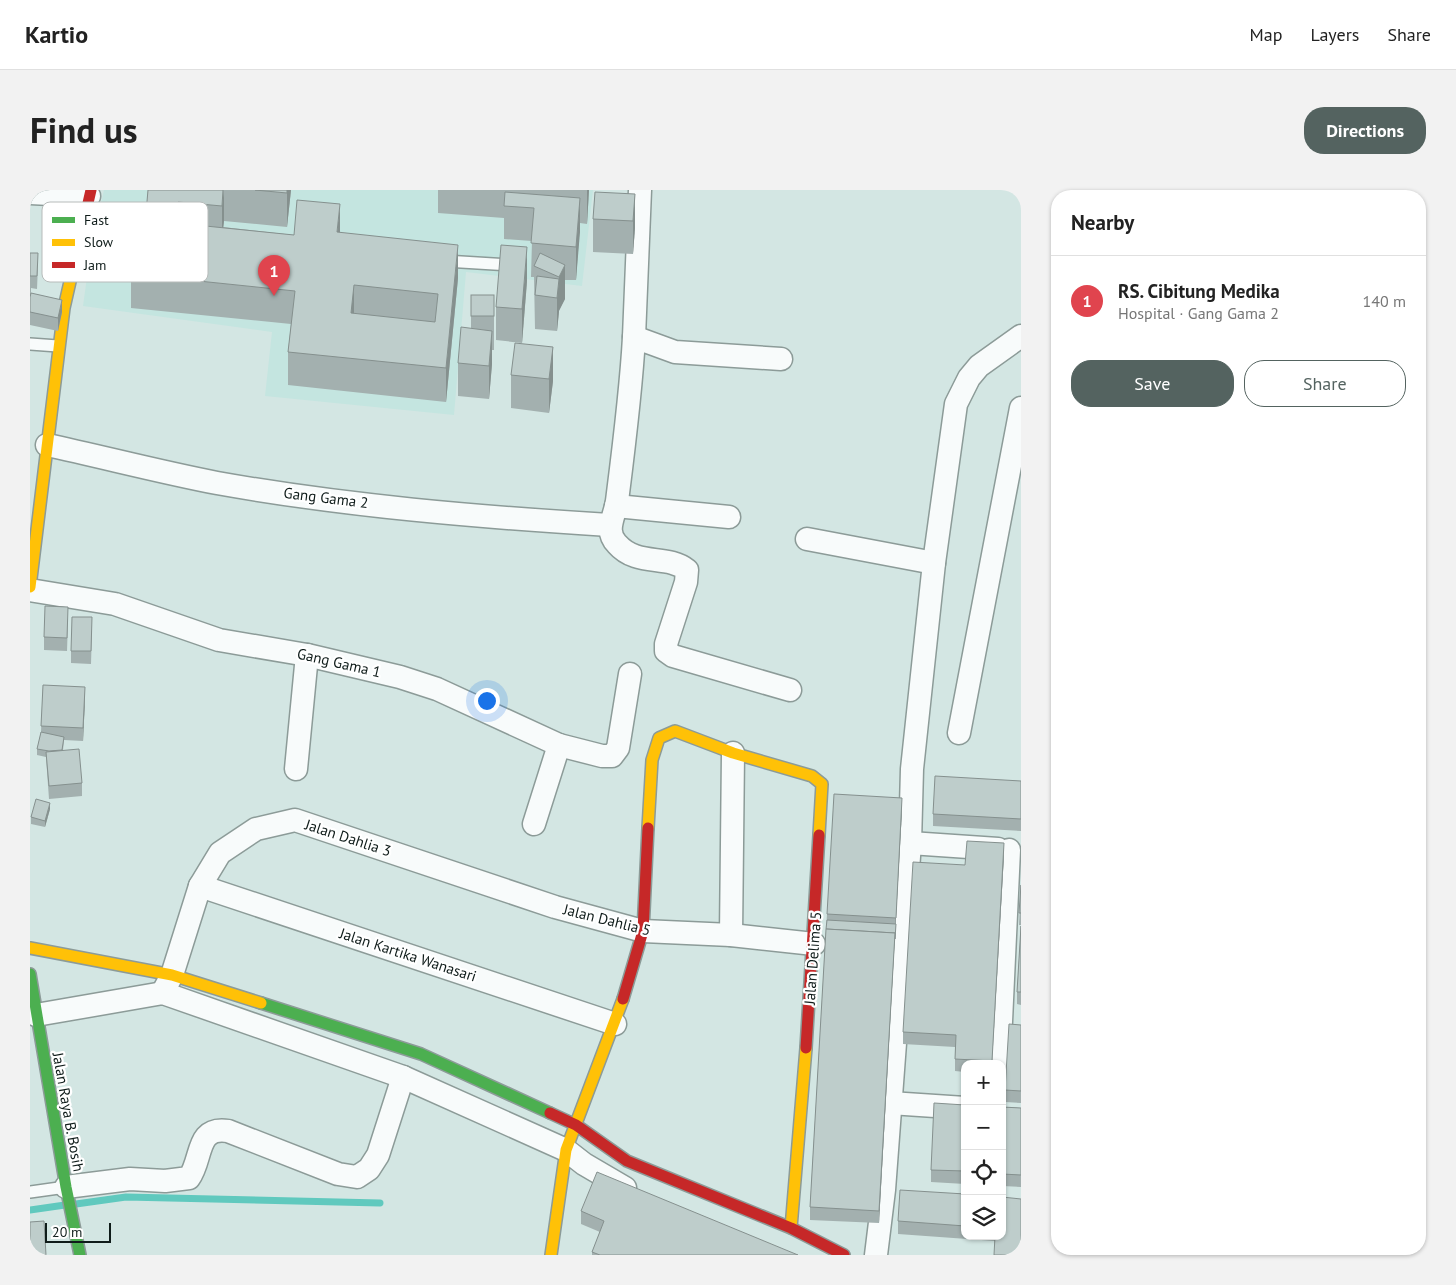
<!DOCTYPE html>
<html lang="en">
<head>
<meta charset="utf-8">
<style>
  body { margin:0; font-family:"PT Sans",sans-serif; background:#f2f2f2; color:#222 }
  .controls { position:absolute; right:15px; bottom:15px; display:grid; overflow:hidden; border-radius:10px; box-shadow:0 1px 4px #0004 }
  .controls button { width:45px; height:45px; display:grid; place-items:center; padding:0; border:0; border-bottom:1px solid #e0e0e0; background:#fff; color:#222; font:25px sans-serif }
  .scale { position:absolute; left:15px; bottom:12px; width:66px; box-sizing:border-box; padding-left:5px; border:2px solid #0f1c1a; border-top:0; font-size:14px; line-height:18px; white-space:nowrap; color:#0f1c1a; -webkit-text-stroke:4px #fff; paint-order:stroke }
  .you { position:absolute; left:456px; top:510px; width:18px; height:18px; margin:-12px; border:4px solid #fff; border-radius:50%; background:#1a73e8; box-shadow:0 0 0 8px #1a73e833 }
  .badge { display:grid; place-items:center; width:32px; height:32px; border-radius:50%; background:#546360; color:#fff; font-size:16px; font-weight:700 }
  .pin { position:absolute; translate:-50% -41px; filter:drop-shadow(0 1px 2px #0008) }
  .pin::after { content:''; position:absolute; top:26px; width:18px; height:15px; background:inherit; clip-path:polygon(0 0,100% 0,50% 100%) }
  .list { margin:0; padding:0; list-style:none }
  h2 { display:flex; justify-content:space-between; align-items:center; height:65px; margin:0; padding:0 20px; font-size:21px }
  h2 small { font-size:16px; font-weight:400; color:#767676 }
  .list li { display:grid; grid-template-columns:32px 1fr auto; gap:15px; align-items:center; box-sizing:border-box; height:90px; padding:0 20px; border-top:1px solid #e0e0e0 }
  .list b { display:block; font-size:19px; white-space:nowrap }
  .list p { margin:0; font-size:16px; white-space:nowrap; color:#767676 }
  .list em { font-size:16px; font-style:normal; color:#767676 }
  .actions { display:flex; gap:10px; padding:15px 20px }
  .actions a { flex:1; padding:11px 0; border:1px solid #546360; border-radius:20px; text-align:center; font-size:18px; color:#546360 }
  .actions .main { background:#546360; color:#fff }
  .icon { flex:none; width:28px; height:28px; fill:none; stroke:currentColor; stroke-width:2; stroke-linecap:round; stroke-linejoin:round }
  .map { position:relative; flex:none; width:991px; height:1065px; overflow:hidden; border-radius:20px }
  header { display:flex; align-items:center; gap:30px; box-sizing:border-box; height:70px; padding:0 25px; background:#fff; border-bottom:1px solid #e0e0e0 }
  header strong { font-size:24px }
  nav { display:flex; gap:28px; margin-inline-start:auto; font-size:18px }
  .intro { display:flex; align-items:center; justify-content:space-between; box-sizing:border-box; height:120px; padding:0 30px }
  h1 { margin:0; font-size:35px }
  .button { padding:12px 22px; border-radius:20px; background:#546360; color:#fff; font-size:18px; font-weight:700 }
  main { display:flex; gap:30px; padding:0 30px }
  aside { flex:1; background:#fff; border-radius:20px; box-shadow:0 1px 4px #0004 }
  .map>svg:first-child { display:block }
</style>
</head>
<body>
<header>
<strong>Kartio</strong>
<nav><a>Map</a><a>Layers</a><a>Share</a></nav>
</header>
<div class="intro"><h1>Find us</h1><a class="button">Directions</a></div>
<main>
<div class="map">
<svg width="991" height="1065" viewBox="0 0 991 1065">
  <rect width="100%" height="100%" fill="#d3e6e3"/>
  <path fill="#c4e5e0" d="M74,0H563L552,96L436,82L424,225L235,206L242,142L53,116L62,51Z"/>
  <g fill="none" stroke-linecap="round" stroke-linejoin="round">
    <g stroke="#60c9be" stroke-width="7">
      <path d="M46,1014L96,1007L350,1013"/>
      <path d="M0,1020L35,1015"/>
    </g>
    <g stroke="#8c9b98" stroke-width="14">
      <g id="lane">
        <path d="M50,46L116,51"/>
        <path d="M415,71L481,75"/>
        <path d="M0,154L28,156"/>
        <path d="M0,1002L36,997"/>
      </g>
    </g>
    <g stroke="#8c9b98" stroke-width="25">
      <g id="street">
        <path d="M0,3L59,6"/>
        <path d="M604,147L610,0"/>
        <path d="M751,169L645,162L604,147C601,202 594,256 587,311C585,326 574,341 587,354C607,377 637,364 657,380L656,392L636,454V461L643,466L760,500"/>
        <path d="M17,255C73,267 130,282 187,293C316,316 449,327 579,335"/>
        <path d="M586,316L699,327"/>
        <path d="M777,349L904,373"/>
        <path d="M0,400L85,414L189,450L277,465L370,487L407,499L529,555L504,634"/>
        <path d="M929,543L991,218"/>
        <path d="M529,555L572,566H582L588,558L600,484"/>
        <path d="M266,579L277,465"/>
        <path d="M880,653L968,659"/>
        <path d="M170,696L585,834"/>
        <path d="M701,745L703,563"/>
        <path d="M134,800L142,785L170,696L190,663L226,639L265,630L525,717L613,741L701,745L784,754"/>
        <path d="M6,825L133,803L373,887L536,960L554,974L595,998"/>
        <path d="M969,874L979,660"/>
        <path d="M860,913L935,918"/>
        <path d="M36,997L100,989L135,991L159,988C173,969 165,936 198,941L308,984L327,987L339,979L348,965L373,887"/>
        <path d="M846,1065L854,1000L880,653L882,579L904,373L926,214L939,188L949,176L991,146"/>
      </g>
    </g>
    <g stroke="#8c9b98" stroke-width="14">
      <g id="fast">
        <path d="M0,784L36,997L50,1065"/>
        <path d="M231,813L391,864L520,923"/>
      </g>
    </g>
    <g stroke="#8c9b98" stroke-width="14">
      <g id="slow">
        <path d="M0,397L34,118L44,74"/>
        <path d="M618,638L622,570L629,548L645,541L703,563L782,586L792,594L789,645"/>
        <path d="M0,758L142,785L231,813"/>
        <path d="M761,1038L776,858"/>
        <path d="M521,1065L536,960L593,809"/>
      </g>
    </g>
    <g stroke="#8c9b98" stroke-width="14">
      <g id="jam">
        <path d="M44,74L61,0"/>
        <path d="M593,809L613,741L618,638"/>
        <path d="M776,858L789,645"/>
        <path d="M520,923L546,935L597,971L761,1038L814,1065"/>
      </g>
    </g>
    <use href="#lane" stroke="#f8fbfb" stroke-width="11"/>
    <use href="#street" stroke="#f8fbfb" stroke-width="22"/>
    <use href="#fast" stroke="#4caf50" stroke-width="11"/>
    <use href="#slow" stroke="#ffc107" stroke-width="11"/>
    <use href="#jam" stroke="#c62828" stroke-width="11"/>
  </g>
  <g fill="#a3b0af">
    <path d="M118,0H261L257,37L194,31L193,37L264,45L310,42L428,88L416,212L258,195V162L261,134L101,118V84L115,53V34Z"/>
    <path d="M408,0H559L557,34L550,33L546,90H535V109L529,120L527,141L505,139L504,87H501L502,51L474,49V28L408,23Z"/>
    <path d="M605,4V38L603,64L563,62V29Z"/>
    <path d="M0,63L8,75L7,99L1,98V103L32,122L28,141L0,135Z"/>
    <path d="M497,91L492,153L466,150V117Z"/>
    <path d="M441,105H464V160H462V174L459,209L428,206V173L441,139Z"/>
    <path d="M523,157V191L519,223L481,218V185Z"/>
    <path d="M38,429L37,461L14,460V447Z"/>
    <path d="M62,440L61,474L41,473V461Z"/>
    <path d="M13,495L55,509L53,551L34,550L33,560L52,593V606L19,609L16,567L7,565V559L11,542Z"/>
    <path d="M991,591V641L903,636V624Z"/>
    <path d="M20,619L15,637L1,634V627Z"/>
    <path d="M872,620L849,1033L780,1030V1017L797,724Z"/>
    <path d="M974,665L962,874H935V882L925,881V857L873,854V842L935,675Z"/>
    <path d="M991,695V735H989Z"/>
    <path d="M991,736V815L987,814V802Z"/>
    <path d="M991,835V913L975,912V900Z"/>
    <path d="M935,915V994L901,992V980Z"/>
    <path d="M972,917L991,918V997L972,996Z"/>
    <path d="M935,1004V1046H972L965,1051L868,1044V1031Z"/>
    <path d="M551,1021L768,1065H562V1062L570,1042L551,1034Z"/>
  </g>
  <g fill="#85908e">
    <path d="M194,0V31L192,50V16Z"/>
    <path d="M257,0H261L257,37Z"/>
    <path d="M557,0H559L557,34Z"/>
    <path d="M605,4V38L603,64V31Z"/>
    <path d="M550,8V42L546,90V57Z"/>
    <path d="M148,12V45L146,33Z"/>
    <path d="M310,14V48L307,42Z"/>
    <path d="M428,55V88L416,212V178Z"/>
    <path d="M497,57V91L492,153V119Z"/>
    <path d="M535,75V109L529,121V87Z"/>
    <path d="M529,89V122L527,141V108Z"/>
    <path d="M324,95V129L321,123Z"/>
    <path d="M32,110V122L28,141V128Z"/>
    <path d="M462,141V174L459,209V176Z"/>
    <path d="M523,157V191L519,223V189Z"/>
    <path d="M55,497V509L53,551V538Z"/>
    <path d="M872,608V620L849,1033V1021Z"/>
    <path d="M20,613V619L15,637V631Z"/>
    <path d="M974,653V665L962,874Z"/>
  </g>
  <g fill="#becdcb" stroke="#85908e" fill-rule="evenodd">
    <path d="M118,0H193L192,16L148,12L146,33L264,45L267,10L310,14L307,42L428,55L416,178L258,162L265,101L101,84L104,52L120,54L122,35L115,34ZM324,95L408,104L405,132L321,123Z"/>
    <path d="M225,0H257V3Z"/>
    <path d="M475,2L550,8L546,57L501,53L504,18L474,16Z"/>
    <path d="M565,2L605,4L603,31L563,29Z"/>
    <path d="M471,55L497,57L492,119L466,117Z"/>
    <path d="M0,63H8L7,86H0Z"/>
    <path d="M510,63L535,75L529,87L504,76Z"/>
    <path d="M507,86L529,89L527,108L505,105Z"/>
    <path d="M1,103L32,110L28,128L0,122V107Z"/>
    <rect x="441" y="105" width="23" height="21"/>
    <path d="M431,137L462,141L459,176L428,173Z"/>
    <path d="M485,153L523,157L519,189L481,185Z"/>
    <path d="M15,416L38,417L37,448L14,447Z"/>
    <path d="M42,427H62L61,461H41Z"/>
    <path d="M13,495L55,497L53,538L11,536Z"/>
    <path d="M11,542L34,547L32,560L19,561L7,559Z"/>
    <path d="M49,559L52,593L19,596L16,562Z"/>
    <path d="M905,586L991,591V629L903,624Z"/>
    <path d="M804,604L872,608L866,728L797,724Z"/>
    <path d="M6,609L20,613L15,631L1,627Z"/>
    <path d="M937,651L974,653L962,871L925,869L926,845L873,842L883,672L935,675Z"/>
    <path d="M991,695V723H989Z"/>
    <path d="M797,730L866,734L865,749V743L796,739Z"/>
    <path d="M991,736V802H987Z"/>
    <path d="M796,739L865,743L849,1021L780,1017Z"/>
    <path d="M979,834L991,835V901L975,900Z"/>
    <path d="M904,913L935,915V981L901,980Z"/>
    <path d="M972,917L991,918V985L972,984Z"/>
    <path d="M567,982L768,1065H570L562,1062L574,1031L551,1021Z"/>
    <path d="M870,1000L935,1004V1036L868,1031Z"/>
    <path d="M972,1007L991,1009V1065H964L965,1046H972Z"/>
    <path d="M14,1031L16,1065H0V1032Z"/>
  </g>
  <g text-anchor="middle" stroke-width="4.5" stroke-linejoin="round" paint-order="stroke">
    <g font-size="15" fill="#0f1c1a" stroke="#fff">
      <text transform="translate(296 308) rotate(7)" y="5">Gang Gama 2</text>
      <text transform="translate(309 473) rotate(13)" y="5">Gang Gama 1</text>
      <text transform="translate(318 648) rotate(18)" y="5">Jalan Dahlia 3</text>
      <text transform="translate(577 730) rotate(14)" y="5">Jalan Dahlia 5</text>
      <text transform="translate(378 765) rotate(18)" y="5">Jalan Kartika Wanasari</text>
      <text transform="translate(783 768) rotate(-86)" y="5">Jalan Delima 5</text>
      <text transform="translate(38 922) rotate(80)" y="5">Jalan Raya B. Bosih</text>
    </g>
  </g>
  <rect x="12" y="12" width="166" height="80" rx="8" fill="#fff" stroke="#b7bbba" stroke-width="1"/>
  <rect x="22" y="27" width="23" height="6" fill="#4caf50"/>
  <rect x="22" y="49" width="23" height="7" fill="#ffc107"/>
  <rect x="22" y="72" width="23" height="6" fill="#c62828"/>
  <g font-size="14" fill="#0f1c1a">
    <text x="54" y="35">Fast</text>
    <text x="54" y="57">Slow</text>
    <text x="54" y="80">Jam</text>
  </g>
</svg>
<div class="controls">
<button>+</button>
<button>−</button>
<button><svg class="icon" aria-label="locate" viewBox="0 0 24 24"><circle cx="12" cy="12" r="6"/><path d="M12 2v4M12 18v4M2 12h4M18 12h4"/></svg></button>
<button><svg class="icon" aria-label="layers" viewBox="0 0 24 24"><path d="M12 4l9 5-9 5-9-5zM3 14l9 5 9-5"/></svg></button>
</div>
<div class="scale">20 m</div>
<div class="you"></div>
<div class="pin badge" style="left:244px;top:106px;background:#e0444e">1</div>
</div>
<aside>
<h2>Nearby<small></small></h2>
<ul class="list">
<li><span class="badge" style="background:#e0444e">1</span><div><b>RS. Cibitung Medika</b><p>Hospital · Gang Gama 2</p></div><em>140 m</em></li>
</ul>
<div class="actions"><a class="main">Save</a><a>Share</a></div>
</aside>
</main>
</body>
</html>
